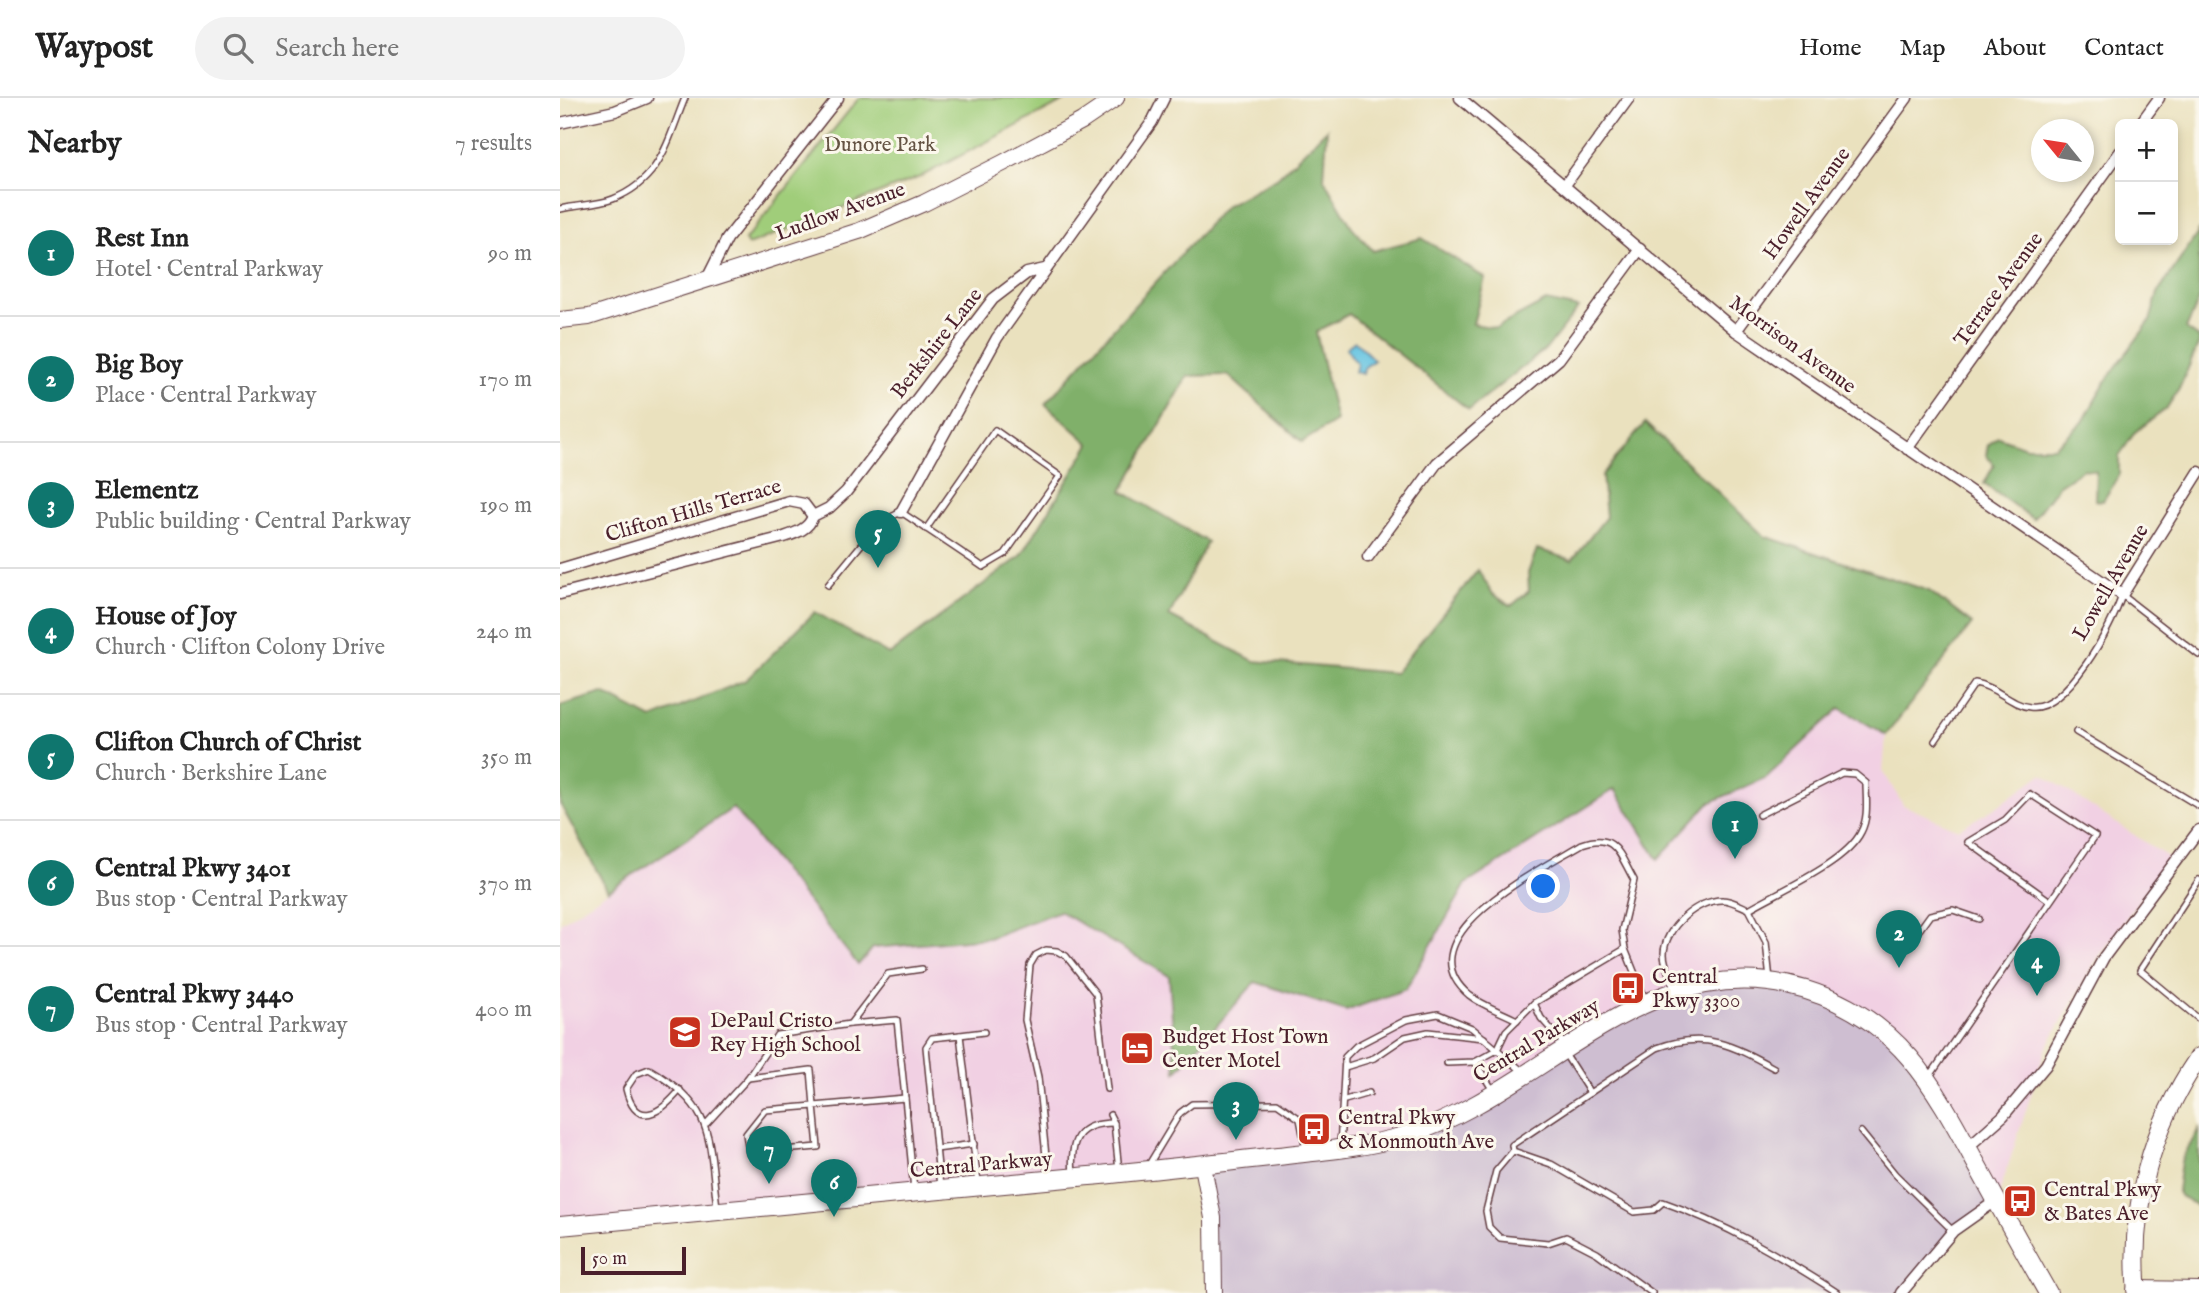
<!DOCTYPE html>
<html lang="en">
<head>
<meta charset="utf-8">
<style>
  body { margin:0; font-family:"IM FELL English",serif; background:#f2f2f2; color:#222 }
  .controls { position:absolute; right:21px; top:21px; display:grid; overflow:hidden; border-radius:10px; box-shadow:0 4px 10px #0003 }
  .controls button { width:63px; height:63px; display:grid; place-items:center; padding:0; border:0; border-bottom:2px solid #e0e0e0; background:#fff; color:#222; font:35px sans-serif }
  .compass { position:absolute; left:1471px; top:21px; width:63px; height:63px; border-radius:50%; background:#fff; box-shadow:0 4px 10px #0003; rotate:300deg }
  .scale { position:absolute; left:21px; bottom:18px; width:105px; box-sizing:border-box; padding-left:7px; border:4px solid #4a1f2b; border-top:0; font-size:19px; line-height:24px; white-space:nowrap; color:#4a1f2b; -webkit-text-stroke:5px #fbf7ec; paint-order:stroke }
  .you { position:absolute; left:984px; top:789px; width:24px; height:24px; margin:-18px; border:5px solid #fff; border-radius:50%; background:#1a73e8; box-shadow:0 0 0 10px #1a73e833 }
  .badge { display:grid; place-items:center; width:46px; height:46px; border-radius:50%; background:#0f766e; color:#fff; font-size:23px; font-weight:700 }
  .pin { position:absolute; translate:-50% -58px; filter:drop-shadow(0 2px 4px #0008) }
  .pin::after { content:''; position:absolute; top:37px; width:24px; height:21px; background:inherit; clip-path:polygon(0 0,100% 0,50% 100%) }
  .list { margin:0; padding:0; list-style:none }
  h2 { display:flex; justify-content:space-between; align-items:center; height:91px; margin:0; padding:0 28px; font-size:30px }
  h2 small { font-size:23px; font-weight:400; color:#767676 }
  .list li { display:grid; grid-template-columns:46px 1fr auto; gap:21px; align-items:center; box-sizing:border-box; height:126px; padding:0 28px; border-top:2px solid #e0e0e0 }
  .list b { display:block; font-size:26px; white-space:nowrap }
  .list p { margin:0; font-size:23px; white-space:nowrap; color:#767676 }
  .list em { font-size:23px; font-style:normal; color:#767676 }
  .icon { flex:none; width:38px; height:38px; fill:none; stroke:currentColor; stroke-width:2; stroke-linecap:round; stroke-linejoin:round }
  .map { position:relative; flex:none; width:1639px; height:1195px; overflow:hidden }
  header { display:flex; align-items:center; gap:42px; box-sizing:border-box; height:98px; padding:0 35px; background:#fff; border-bottom:2px solid #e0e0e0 }
  header strong { font-size:33px }
  nav { display:flex; gap:38px; margin-inline-start:auto; font-size:24px }
  .search { width:490px; height:63px; background:#f2f2f2; display:flex; align-items:center; gap:18px; box-sizing:border-box; padding:0 24px; border-radius:38px; color:#767676; font-size:26px }
  main { display:flex }
  aside { flex:1; background:#fff }
  .map>svg:first-child { display:block }
</style>
</head>
<body>
<header>
<strong>Waypost</strong>
<div class="search"><svg class="icon" aria-label="search" viewBox="0 0 24 24"><circle cx="10" cy="10" r="6"/><path d="M15 15l6 6"/></svg>Search here</div>
<nav><a>Home</a><a>Map</a><a>About</a><a>Contact</a></nav>
</header>
<main>
<aside>
<h2>Nearby<small>7 results</small></h2>
<ul class="list">
<li><span class="badge">1</span><div><b>Rest Inn</b><p>Hotel · Central Parkway</p></div><em>90 m</em></li>
<li><span class="badge">2</span><div><b>Big Boy</b><p>Place · Central Parkway</p></div><em>170 m</em></li>
<li><span class="badge">3</span><div><b>Elementz</b><p>Public building · Central Parkway</p></div><em>190 m</em></li>
<li><span class="badge">4</span><div><b>House of Joy</b><p>Church · Clifton Colony Drive</p></div><em>240 m</em></li>
<li><span class="badge">5</span><div><b>Clifton Church of Christ</b><p>Church · Berkshire Lane</p></div><em>350 m</em></li>
<li><span class="badge">6</span><div><b>Central Pkwy 3401</b><p>Bus stop · Central Parkway</p></div><em>370 m</em></li>
<li><span class="badge">7</span><div><b>Central Pkwy 3440</b><p>Bus stop · Central Parkway</p></div><em>400 m</em></li>
</ul>
</aside>
<div class="map">
<svg width="1639" height="1195" viewBox="0 0 1639 1195">
  <rect width="100%" height="100%" fill="#fbf7ec"/>
  <filter id="ink" filterUnits="userSpaceOnUse"><feTurbulence type="fractalNoise" baseFrequency=".0143" numOctaves="2"/><feDisplacementMap in="SourceGraphic" scale="14" xChannelSelector="R" yChannelSelector="G"/><feConvolveMatrix kernelMatrix="1 2 1 2 8 2 1 2 1" color-interpolation-filters="sRGB"/></filter>
  <filter id="wash" filterUnits="userSpaceOnUse"><feTurbulence type="fractalNoise" baseFrequency=".00686" numOctaves="4" result="noise"/><feDisplacementMap in="SourceGraphic" scale="28" xChannelSelector="R" yChannelSelector="G"/><feGaussianBlur stdDeviation="1.57" result="paint"/><feColorMatrix in="noise" values="0 0 0 0 0 0 0 0 0 0 0 0 0 0 0 0 0 1.4 0 .05"/><feComposite in="paint" operator="in"/></filter>
  <g filter="url(#wash)">
    <rect width="100%" height="100%" fill="#eae1be"/>
    <path fill="#f1d0e3" d="M1280,610L1326,637L1323,673L1343,707L1398,731L1435,710L1482,676L1609,760L1534,866L1485,953L1437,1102L845,1038L0,1128V825L173,710L298,867L313,850L429,840L499,813L609,878L617,973L695,884L785,913L846,891L906,786L1055,690L1099,761L1149,705L1207,679Z"/>
    <path fill="#cebed1" d="M1132,888L1242,891L1338,945L1437,1102L1397,1129L1341,1195H654L643,1068L845,1038Z"/>
    <path fill="#a0cd7a" stroke="#757652" stroke-width="2" d="M299,0H510L360,79L188,147L185,142Z"/>
    <g fill="#80b06a" stroke="#65684a" stroke-width="2">
      <path d="M767,31L764,81L792,129L813,153L862,140L925,180L913,226L936,230L986,203L1018,210L987,250L909,312L789,216L756,234L776,323L742,344L668,277L628,278L562,393L647,444L609,518L694,563L835,575L918,472L933,496L951,508L969,493L968,475L977,451L1012,462L1046,419L1042,377L1085,325L1204,438L1369,493L1412,526L1326,637L1280,610L1207,679L1149,705L1098,761L1055,691L906,786L846,891L786,913L695,884L616,974L609,878L499,813L429,840L313,850L298,867L173,710L48,793L0,706V608L43,595L92,621L186,582L255,514L329,557L461,458L530,346L485,306L665,108L717,80Z"/>
      <path d="M1639,133V202L1626,231L1639,240V245L1619,291L1606,311L1575,334L1559,358V377L1543,403L1535,402L1536,373L1523,371L1498,388L1473,421L1424,386L1434,367L1426,357L1428,347L1438,339L1466,349H1494L1523,324L1545,284L1590,223L1598,195Z"/>
      <path d="M1639,1031V1109L1622,1100L1617,1093L1621,1063Z"/>
    </g>
    <path fill="#62c3e1" stroke="#567186" stroke-width="2" d="M795,243L814,262L804,270L803,276L795,274L797,266L786,250Z"/>
  </g>
  <g filter="url(#ink)">
    <g fill="none" stroke-linecap="round" stroke-linejoin="round">
      <g stroke="#623c41" stroke-width="8">
        <g id="lane">
          <path d="M0,111C17,107 38,107 53,101C101,82 107,44 125,0"/>
          <path d="M268,487L319,425L341,414C368,432 396,450 423,469L445,456L500,378L435,332L366,431"/>
          <path d="M1516,634L1639,708"/>
          <path d="M1375,643L1415,585C1436,588 1450,607 1470,609C1506,614 1553,527 1562,497L1639,557"/>
          <path d="M1639,782L1580,872L1639,921"/>
          <path d="M1189,811C1219,793 1286,765 1301,734C1309,719 1306,701 1306,685L1295,676L1282,675L1199,717"/>
          <path d="M1339,850L1349,846L1370,817L1393,812L1419,821"/>
          <path d="M1115,893C1112,882 1104,867 1104,856C1104,830 1138,801 1163,802C1171,802 1181,808 1189,811L1206,844L1210,882"/>
          <path d="M974,905L981,920L1005,947"/>
          <path d="M957,922C942,914 923,908 909,897C841,839 981,771 1022,746C1056,734 1059,756 1074,782L1062,832L1065,851L1085,901"/>
          <path d="M290,926L337,922L345,1000"/>
          <path d="M400,937L424,934"/>
          <path d="M1005,956L1030,995"/>
          <path d="M915,964L934,994"/>
          <path d="M887,965L915,964L937,952L946,933L974,905L1065,851"/>
          <path d="M785,969L814,960L845,939L868,934L924,940"/>
          <path d="M1370,978L1535,738L1470,696L1445,722L1408,744L1490,803"/>
          <path d="M188,980L251,972L254,1008L205,1012L186,1036L189,1055L258,1049L254,1008L345,1000L354,1092"/>
          <path d="M120,992C101,1015 76,1032 66,991L76,976L89,971C156,1010 148,1039 157,1109"/>
          <path d="M785,1002L809,995"/>
          <path d="M550,1017L554,1025L559,1073"/>
          <path d="M147,1025L188,980L217,937L290,926L328,876L362,871"/>
          <path d="M1301,1034L1335,1076L1393,1133"/>
          <path d="M780,1049L785,959L796,948L846,922L878,916L912,930L962,973"/>
          <path d="M376,1051L414,1046"/>
          <path d="M953,1053L991,1066L1074,1114L1094,1112L1103,1104C1166,1126 1222,1159 1278,1195"/>
          <path d="M588,1068L620,1015L632,1006L717,1005L740,1021L746,1051"/>
          <path d="M513,1077C510,1043 516,1025 554,1025"/>
          <path d="M488,1078L478,979L465,922L470,867L476,857L486,852L497,853L506,858L536,896L547,991"/>
          <path d="M380,1089L366,949L372,940L400,937L418,1085"/>
          <path d="M1092,1195L1037,1155L1006,1139L988,1145L940,1140L929,1129L926,1113L936,1073L953,1053L952,1047L1097,950C1145,932 1172,947 1214,970"/>
        </g>
      </g>
      <g stroke="#623c41" stroke-width="13">
        <g id="street">
          <path d="M900,0L1176,233L1562,497L1639,374"/>
          <path d="M0,25L55,13L87,0"/>
          <path d="M1580,26L1599,0"/>
          <path d="M1005,87L1069,0"/>
          <path d="M148,179L167,141L278,0"/>
          <path d="M1176,233L1347,0"/>
          <path d="M1347,351L1560,54"/>
          <path d="M341,414L437,240L592,24L604,0"/>
          <path d="M253,418L269,410L286,394L433,201L467,175L485,171"/>
          <path d="M808,459L877,365L999,261L1080,151"/>
          <path d="M0,471L229,403L244,406L253,418"/>
          <path d="M0,496L224,439C236,435 249,431 253,418"/>
          <path d="M1408,1049L1443,1018L1486,967L1544,859L1639,732"/>
          <path d="M1341,1195L1393,1133L1437,1102"/>
        </g>
      </g>
      <g stroke="#623c41" stroke-width="18">
        <g id="secondary">
          <path d="M0,222L29,219L299,133L364,105L443,65L522,23L556,0"/>
          <path d="M643,1068L653,1120L654,1195"/>
        </g>
      </g>
      <g stroke="#623c41" stroke-width="20">
        <g id="primary">
          <path d="M0,1128C169,1113 338,1095 507,1080C578,1074 648,1066 718,1058C760,1053 803,1050 844,1038C983,996 1086,843 1246,892C1340,921 1375,989 1418,1069C1441,1111 1464,1153 1488,1195"/>
          <path d="M1576,1192L1639,1193"/>
          <path d="M1577,1195C1569,1111 1591,1029 1639,959"/>
        </g>
      </g>
      <use href="#lane" stroke="#fff" stroke-width="5"/>
      <use href="#street" stroke="#fff" stroke-width="10"/>
      <use href="#secondary" stroke="#fff" stroke-width="16"/>
      <use href="#primary" stroke="#fff" stroke-width="18"/>
    </g>
  </g>
  <defs>
    <g id="bus-square" transform="scale(1.75)"><rect x="-9" y="-9" width="18" height="18" rx="4" fill="#c8321e" stroke="#fbf7ec"/><path d="M-5-6H5V4H4V6H2V4H-2V6H-4V4H-5ZM-3.5-4V0h7V-4ZM-3.5 1.2v1.5H-2V1.2ZM2 1.2v1.5H3.5V1.2Z" fill="#fff"/></g>
    <g id="school-square" transform="scale(1.75)"><rect x="-9" y="-9" width="18" height="18" rx="4" fill="#c8321e" stroke="#fbf7ec"/><path d="M0-5L7-2L0 1L-7-2ZM-4 1L0 2.5L4 1V4Q0 6-4 4Z" fill="#fff"/></g>
    <g id="hotel-square" transform="scale(1.75)"><rect x="-9" y="-9" width="18" height="18" rx="4" fill="#c8321e" stroke="#fbf7ec"/><path d="M-6-4.5h1.5V1H6V5H4.5V3h-9V5H-6ZM-4 0a1.8 1.8 0 1 1 3.6 0ZM.5 0V-2.5h3Q6-2.5 6 0Z" fill="#fff"/></g>
  </defs>
  <g fill-rule="evenodd">
    <use href="#bus-square" x="1068" y="890"/>
    <use href="#school-square" x="125" y="934"/>
    <use href="#hotel-square" x="577" y="950"/>
    <use href="#bus-square" x="754" y="1031"/>
    <use href="#bus-square" x="1460" y="1103"/>
  </g>
  <g text-anchor="middle" stroke-width="6" stroke-linejoin="round" paint-order="stroke">
    <g font-size="21" fill="#645343" stroke="#fbf7ec">
      <text x="320" y="53">Dunore Park</text>
    </g>
    <g font-size="21" fill="#4a1f2b" stroke="#fbf7ec">
      <text transform="translate(1246 105) rotate(-54)" y="7">Howell Avenue</text>
      <text transform="translate(280 113) rotate(-20)" y="7">Ludlow Avenue</text>
      <text transform="translate(1438 191) rotate(-54)" y="7">Terrace Avenue</text>
      <text transform="translate(376 245) rotate(-52)" y="7">Berkshire Lane</text>
      <text transform="translate(1233 246) rotate(36)" y="7">Morrison Avenue</text>
      <text transform="translate(133 412) rotate(-16)" y="7">Clifton Hills Terrace</text>
      <text transform="translate(1550 484) rotate(-60)" y="7">Lowell Avenue</text>
      <text transform="translate(976 942) rotate(-31)" y="7">Central Parkway</text>
      <text transform="translate(421 1066) rotate(-5)" y="7">Central Parkway</text>
    </g>
    <g font-size="21" fill="#4a1f2b" stroke="#fbf7ec" text-anchor="start">
      <text x="1092" y="885">Central<tspan x="1092" dy="24">Pkwy 3300</tspan></text>
      <text x="150" y="929">DePaul Cristo<tspan x="150" dy="24">Rey High School</tspan></text>
      <text x="602" y="945">Budget Host Town<tspan x="602" dy="24">Center Motel</tspan></text>
      <text x="778" y="1026">Central Pkwy<tspan x="778" dy="24">&amp; Monmouth Ave</tspan></text>
      <text x="1484" y="1098">Central Pkwy<tspan x="1484" dy="24">&amp; Bates Ave</tspan></text>
    </g>
  </g>
</svg>
<div class="controls">
<button>+</button>
<button>−</button>
</div>
<svg class="compass" viewBox="-18 -18 36 36"><path d="M0-13l5 13h-10z" fill="#e53935"/><path d="M0 13l5-13h-10z" fill="#767676"/></svg>
<div class="scale">50 m</div>
<div class="you"></div>
<div class="pin badge" style="left:1175px;top:761px">1</div>
<div class="pin badge" style="left:1339px;top:870px">2</div>
<div class="pin badge" style="left:676px;top:1042px">3</div>
<div class="pin badge" style="left:1477px;top:898px">4</div>
<div class="pin badge" style="left:318px;top:470px">5</div>
<div class="pin badge" style="left:274px;top:1119px">6</div>
<div class="pin badge" style="left:209px;top:1086px">7</div>
</div>
</main>
</body>
</html>
